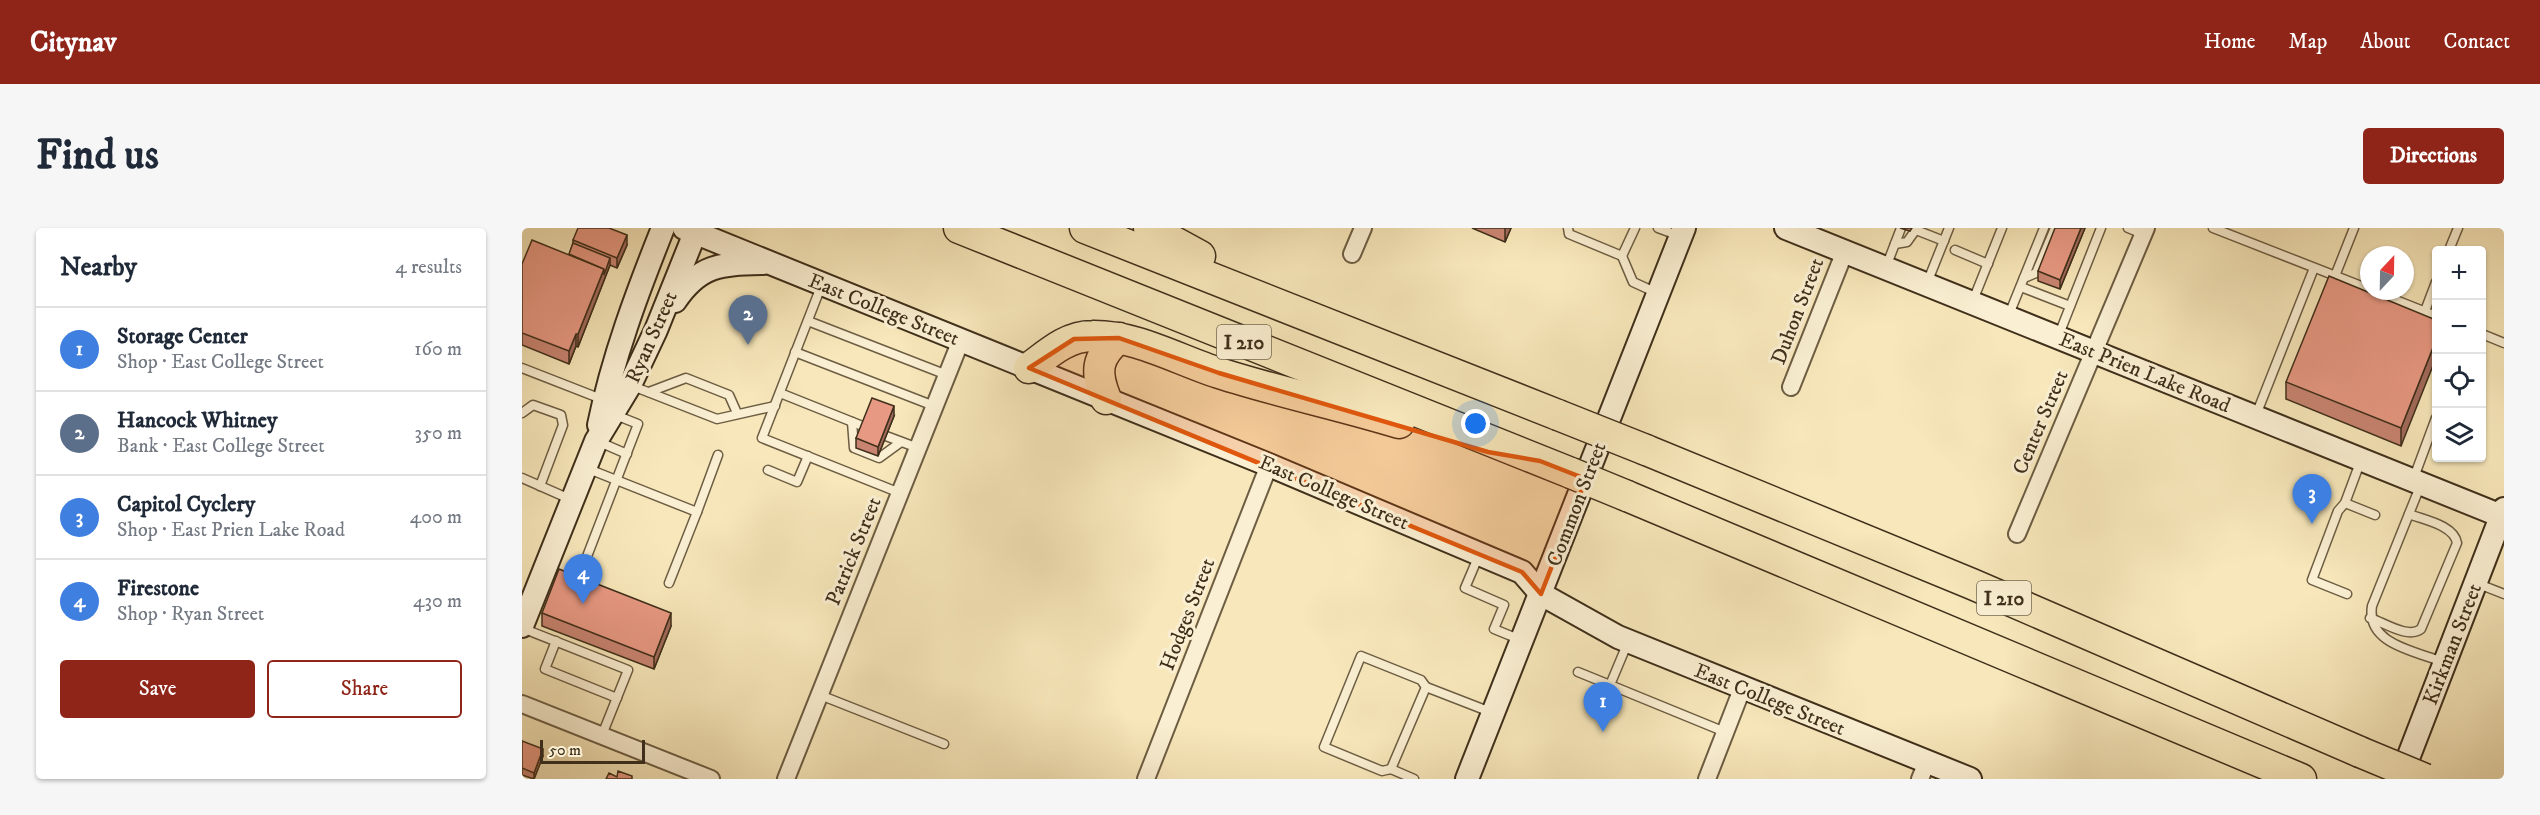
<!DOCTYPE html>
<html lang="en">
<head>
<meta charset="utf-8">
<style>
  body { margin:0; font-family:"IM FELL DW Pica",serif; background:#f6f6f7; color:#1f2937 }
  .controls { position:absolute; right:18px; top:18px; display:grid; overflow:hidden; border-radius:6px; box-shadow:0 2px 4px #0004 }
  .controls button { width:54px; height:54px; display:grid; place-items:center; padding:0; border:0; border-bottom:2px solid #e0e1e3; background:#fff; color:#1f2937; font:30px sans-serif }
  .compass { position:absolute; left:1838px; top:18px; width:54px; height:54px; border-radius:50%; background:#fff; box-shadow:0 2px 4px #0004; rotate:22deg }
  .scale { position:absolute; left:18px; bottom:15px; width:105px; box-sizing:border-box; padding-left:6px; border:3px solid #3f2f1b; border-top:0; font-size:16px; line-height:21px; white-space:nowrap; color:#3f2f1b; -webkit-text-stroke:4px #faefd2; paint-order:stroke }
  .you { position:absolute; left:954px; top:196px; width:21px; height:21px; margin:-15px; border:4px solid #fff; border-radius:50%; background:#1a73e8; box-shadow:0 0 0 9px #1a73e833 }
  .badge { display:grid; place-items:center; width:39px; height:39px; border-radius:50%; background:#8f2418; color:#fff; font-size:20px; font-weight:700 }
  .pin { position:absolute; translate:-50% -50px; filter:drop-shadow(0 2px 3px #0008) }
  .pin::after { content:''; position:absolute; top:32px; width:21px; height:18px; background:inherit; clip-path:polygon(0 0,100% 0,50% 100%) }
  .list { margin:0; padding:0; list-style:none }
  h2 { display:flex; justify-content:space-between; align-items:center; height:78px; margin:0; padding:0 24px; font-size:26px }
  h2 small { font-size:20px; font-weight:400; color:#747a83 }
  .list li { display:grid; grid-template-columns:39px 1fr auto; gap:18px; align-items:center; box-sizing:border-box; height:84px; padding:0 24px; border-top:2px solid #e0e1e3 }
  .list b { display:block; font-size:22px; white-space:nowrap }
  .list p { margin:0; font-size:20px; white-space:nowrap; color:#747a83 }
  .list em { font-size:20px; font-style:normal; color:#747a83 }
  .actions { display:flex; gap:12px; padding:18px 24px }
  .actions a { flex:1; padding:14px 0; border:2px solid #8f2418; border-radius:6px; text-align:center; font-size:21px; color:#8f2418 }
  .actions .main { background:#8f2418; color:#fff }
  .icon { flex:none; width:33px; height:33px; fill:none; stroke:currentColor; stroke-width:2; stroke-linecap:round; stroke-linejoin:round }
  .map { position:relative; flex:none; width:1982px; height:551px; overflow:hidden; border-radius:6px }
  header { display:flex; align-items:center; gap:36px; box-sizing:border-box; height:84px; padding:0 30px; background:#8f2418; color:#fff }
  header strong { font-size:28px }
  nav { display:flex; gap:33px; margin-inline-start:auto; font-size:21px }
  .intro { display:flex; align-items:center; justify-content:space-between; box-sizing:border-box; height:144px; padding:0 36px }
  h1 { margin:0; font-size:42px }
  .button { padding:15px 27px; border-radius:6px; background:#8f2418; color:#fff; font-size:21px; font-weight:700 }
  main { display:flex; gap:36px; padding:0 36px }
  aside { flex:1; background:#fff; border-radius:6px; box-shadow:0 2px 4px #0004 }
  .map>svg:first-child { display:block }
</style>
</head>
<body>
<header>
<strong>Citynav</strong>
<nav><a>Home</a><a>Map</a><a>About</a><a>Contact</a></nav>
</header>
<div class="intro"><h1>Find us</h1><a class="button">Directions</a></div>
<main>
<aside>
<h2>Nearby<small>4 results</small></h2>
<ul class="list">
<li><span class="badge" style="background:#3f7fe0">1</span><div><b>Storage Center</b><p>Shop · East College Street</p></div><em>160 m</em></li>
<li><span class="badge" style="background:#5c6f8a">2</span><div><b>Hancock Whitney</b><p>Bank · East College Street</p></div><em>350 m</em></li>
<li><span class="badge" style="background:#3f7fe0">3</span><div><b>Capitol Cyclery</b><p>Shop · East Prien Lake Road</p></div><em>400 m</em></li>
<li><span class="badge" style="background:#3f7fe0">4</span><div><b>Firestone</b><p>Shop · Ryan Street</p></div><em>430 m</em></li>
</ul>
<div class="actions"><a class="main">Save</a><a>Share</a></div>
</aside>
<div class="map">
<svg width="1982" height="551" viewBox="0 0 1982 551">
  <rect width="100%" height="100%" fill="#f7e7ba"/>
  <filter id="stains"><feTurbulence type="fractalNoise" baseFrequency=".00333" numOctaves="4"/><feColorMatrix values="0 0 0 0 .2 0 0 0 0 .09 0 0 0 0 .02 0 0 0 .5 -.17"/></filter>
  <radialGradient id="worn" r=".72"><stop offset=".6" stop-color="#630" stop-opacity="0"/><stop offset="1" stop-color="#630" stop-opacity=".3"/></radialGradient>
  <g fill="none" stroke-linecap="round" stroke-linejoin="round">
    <g stroke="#6d5d43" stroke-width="11">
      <g id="lane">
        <path d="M1046,0L1047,6L1100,28L1113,0"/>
        <path d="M1136,0L1158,8"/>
        <path d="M1606,0L1621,6"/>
        <path d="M1691,0L1847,61"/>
        <path d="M1394,2L1422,13"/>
        <path d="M1373,16L1385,14L1395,0"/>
        <path d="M1433,22L1466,36"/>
        <path d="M1927,22L1936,0"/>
        <path d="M1100,28L1111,54L1135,65"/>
        <path d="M1364,39L1379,0"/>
        <path d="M1813,48L1832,0"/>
        <path d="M1502,50L1514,45L1533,0"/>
        <path d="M1405,55L1427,0"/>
        <path d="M300,56L240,210L378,265"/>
        <path d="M1499,59L1548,78"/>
        <path d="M1851,63L1914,88"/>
        <path d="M1450,75L1480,0"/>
        <path d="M1903,83L1914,54"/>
        <path d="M1486,89L1522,0"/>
        <path d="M286,93L425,147"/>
        <path d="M1960,106L1982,115"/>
        <path d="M1536,109L1579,0"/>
        <path d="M273,124L412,178"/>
        <path d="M0,140L82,172"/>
        <path d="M108,157L195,191L253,178"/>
        <path d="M127,164L164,150L207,167L215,185"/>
        <path d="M258,165L343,199"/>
        <path d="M0,185L11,177L39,187L41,197L18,258"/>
        <path d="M1734,187L1792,40"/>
        <path d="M330,194L332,220L357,230L379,214"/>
        <path d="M364,208L396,220"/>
        <path d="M75,213L105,226"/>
        <path d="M1839,232L1823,275L1853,287"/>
        <path d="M64,240L175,284L196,227"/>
        <path d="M246,242L275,254L286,228"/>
        <path d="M0,250L50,272"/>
        <path d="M1891,252L1914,190"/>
        <path d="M1899,256L1850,378C1844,416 1893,423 1921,434"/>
        <path d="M1823,275L1816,283L1790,352L1825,366"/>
        <path d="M957,327L943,360L982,377L972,401L999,412"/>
        <path d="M59,344L116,196L91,186"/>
        <path d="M147,355L175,284"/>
        <path d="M1954,355L1982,366"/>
        <path d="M1848,390C1863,395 1886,411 1899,401L1935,315C1932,297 1902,292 1887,286"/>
        <path d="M0,400L106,442L80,507"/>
        <path d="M34,413L23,441L95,470"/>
        <path d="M1106,414L1088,457L1203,504"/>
        <path d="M1056,444L1088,457"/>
        <path d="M298,467L422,516"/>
        <path d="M869,541L904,459L971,485"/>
        <path d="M892,551L869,541L860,543L802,519L839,428L899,452L904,459"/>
      </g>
    </g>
    <g stroke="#6d5d43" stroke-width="20">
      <g id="street">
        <path d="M830,26L841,0"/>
        <path d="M1269,159L1323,23"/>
        <path d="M1495,306L1624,0"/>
        <path d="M0,476L189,551"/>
        <path d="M264,551L439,112"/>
        <path d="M624,551L747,237"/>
        <path d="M1185,551L1220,461"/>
        <path d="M1398,551L1405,534"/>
      </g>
    </g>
    <g stroke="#3f2f1b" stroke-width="26">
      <g id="secondary">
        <path d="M162,0L747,237L1000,344L1019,366L1096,409L1448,551"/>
        <path d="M1264,0L1982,289"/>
        <path d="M153,73C178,36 199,36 241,35"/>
        <path d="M77,197C91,129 115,65 141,0"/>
        <path d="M0,398L74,213L108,157L134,102L175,0"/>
        <path d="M945,551L1162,0"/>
        <path d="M1878,551L1982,281"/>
      </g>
    </g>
    <g stroke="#3f2f1b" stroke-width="33">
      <g id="highway">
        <path d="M437,0L1049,245"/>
        <path d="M563,0L1036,187"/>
        <path d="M627,0L678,28"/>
        <path d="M507,140C526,126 545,108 570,108C614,107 656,132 697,145C756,164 818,177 877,195"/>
        <path d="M584,171C573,144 574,129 597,110"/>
        <path d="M1124,222L1450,356L1838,524"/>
        <path d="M1105,268L1779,551"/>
      </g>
    </g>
    <use href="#lane" stroke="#faefd2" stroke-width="8"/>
    <use href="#street" stroke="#faefd2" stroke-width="16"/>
    <use href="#secondary" stroke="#faefd2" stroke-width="22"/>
    <use href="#highway" stroke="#f7e7ba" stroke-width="30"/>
    <g stroke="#3f2f1b" stroke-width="33" stroke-linecap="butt">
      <g id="highway-bridge">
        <path d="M1036,187L1124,222"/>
        <path d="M1049,245L1105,268"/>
        <path d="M1838,524L1903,551"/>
      </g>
    </g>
    <use href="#highway-bridge" stroke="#f7e7ba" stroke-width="30"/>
  </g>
  <g fill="#c88471" stroke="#3f2f1b" stroke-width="1.5">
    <path d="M950,0H989L983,14Z"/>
    <path d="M1378,0H1390L1388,3Z"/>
    <path d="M1563,0L1538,61L1516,53V43Z"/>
    <path d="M51,12L105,17L95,40L88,37L56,119L54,118L47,136L0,117V36L47,27L51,15Z"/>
    <path d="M1914,92L1879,218L1764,171V154Z"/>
    <path d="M372,188L356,228L334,220V210Z"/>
    <path d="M20,385L149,398L132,441L20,398Z"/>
    <path d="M0,513L21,528L12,551L0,547Z"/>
  </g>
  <g fill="#a26b5c" stroke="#3f2f1b" stroke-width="1.5">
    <path d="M983,0H989L983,14Z"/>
    <path d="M1559,0H1563L1538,61V52Z"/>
    <path d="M105,7V17L95,40V30Z"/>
    <path d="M88,30V37L56,119V106L82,41Z"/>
    <path d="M54,106V118L47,136V123Z"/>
    <path d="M1914,112V130L1879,218V200Z"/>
    <path d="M372,178V188L356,228V219Z"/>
    <path d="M149,385V398L132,441V429Z"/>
    <path d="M21,521V528L12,551V545Z"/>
  </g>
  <g fill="#e89983" stroke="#3f2f1b" stroke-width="1.5">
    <path d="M56,0H87L105,7L95,30L51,12Z"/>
    <path d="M1533,0H1559L1538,52L1516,43Z"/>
    <path d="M10,12L82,41L56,106H54L47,123L0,105V36Z"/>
    <path d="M51,15L88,30L82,47V41L47,26Z"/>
    <path d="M1807,48L1914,92V112L1879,200L1764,154Z"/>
    <path d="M350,170L372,178L356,219L334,210Z"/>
    <path d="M37,341L149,385L132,429L20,385Z"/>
    <path d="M0,513L21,521L12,545L0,540Z"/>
    <path d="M96,543L110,548V551H84L87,545L95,549Z"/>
  </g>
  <path fill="#e0570d" fill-opacity="0.2" stroke="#e0570d" stroke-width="4.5" stroke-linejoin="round" d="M597,110L697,145L966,224L1018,233L1064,251L1019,366L1000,344L507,140L552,111Z"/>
  <g text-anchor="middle" stroke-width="6" stroke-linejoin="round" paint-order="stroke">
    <g fill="#faefd2" stroke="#776952" stroke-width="1.5">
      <rect x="695" y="97" width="54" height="34" rx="4.5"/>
      <rect x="1455" y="353" width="54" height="34" rx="4.5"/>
    </g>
    <g font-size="20" font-weight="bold" fill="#3f2f1b">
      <text x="722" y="121">I 210</text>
      <text x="1482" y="377">I 210</text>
    </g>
    <g font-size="21" fill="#3f2f1b" stroke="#faefd2">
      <text transform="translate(362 81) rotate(22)" y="7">East College Street</text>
      <text transform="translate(1275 83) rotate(-69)" y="7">Duhon Street</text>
      <text transform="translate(129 109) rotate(-66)" y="7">Ryan Street</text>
      <text transform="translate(1623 144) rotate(22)" y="7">East Prien Lake Road</text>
      <text transform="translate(1518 194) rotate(-67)" y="7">Center Street</text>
      <text transform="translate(812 264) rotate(23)" y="7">East College Street</text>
      <text transform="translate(1054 276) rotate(-69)" y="7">Common Street</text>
      <text transform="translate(331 323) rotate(-68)" y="7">Patrick Street</text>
      <text transform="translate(665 386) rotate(-69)" y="7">Hodges Street</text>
      <text transform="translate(1930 416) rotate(-69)" y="7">Kirkman Street</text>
      <text transform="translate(1248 471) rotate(22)" y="7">East College Street</text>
    </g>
  </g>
  <rect width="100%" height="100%" filter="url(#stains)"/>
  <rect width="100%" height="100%" fill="url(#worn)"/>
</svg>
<div class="controls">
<button>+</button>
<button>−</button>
<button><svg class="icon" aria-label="locate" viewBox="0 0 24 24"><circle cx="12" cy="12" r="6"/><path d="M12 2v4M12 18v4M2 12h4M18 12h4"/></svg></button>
<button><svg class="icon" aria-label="layers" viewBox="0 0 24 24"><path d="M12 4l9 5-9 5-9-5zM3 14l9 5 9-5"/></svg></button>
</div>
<svg class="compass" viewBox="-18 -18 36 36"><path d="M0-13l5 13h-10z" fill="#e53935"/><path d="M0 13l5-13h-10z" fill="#747a83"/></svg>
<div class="scale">50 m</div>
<div class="you"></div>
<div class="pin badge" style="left:1081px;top:504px;background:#3f7fe0">1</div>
<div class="pin badge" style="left:226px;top:117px;background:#5c6f8a">2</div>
<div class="pin badge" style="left:1790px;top:296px;background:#3f7fe0">3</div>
<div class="pin badge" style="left:61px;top:376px;background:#3f7fe0">4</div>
</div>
</main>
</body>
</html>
